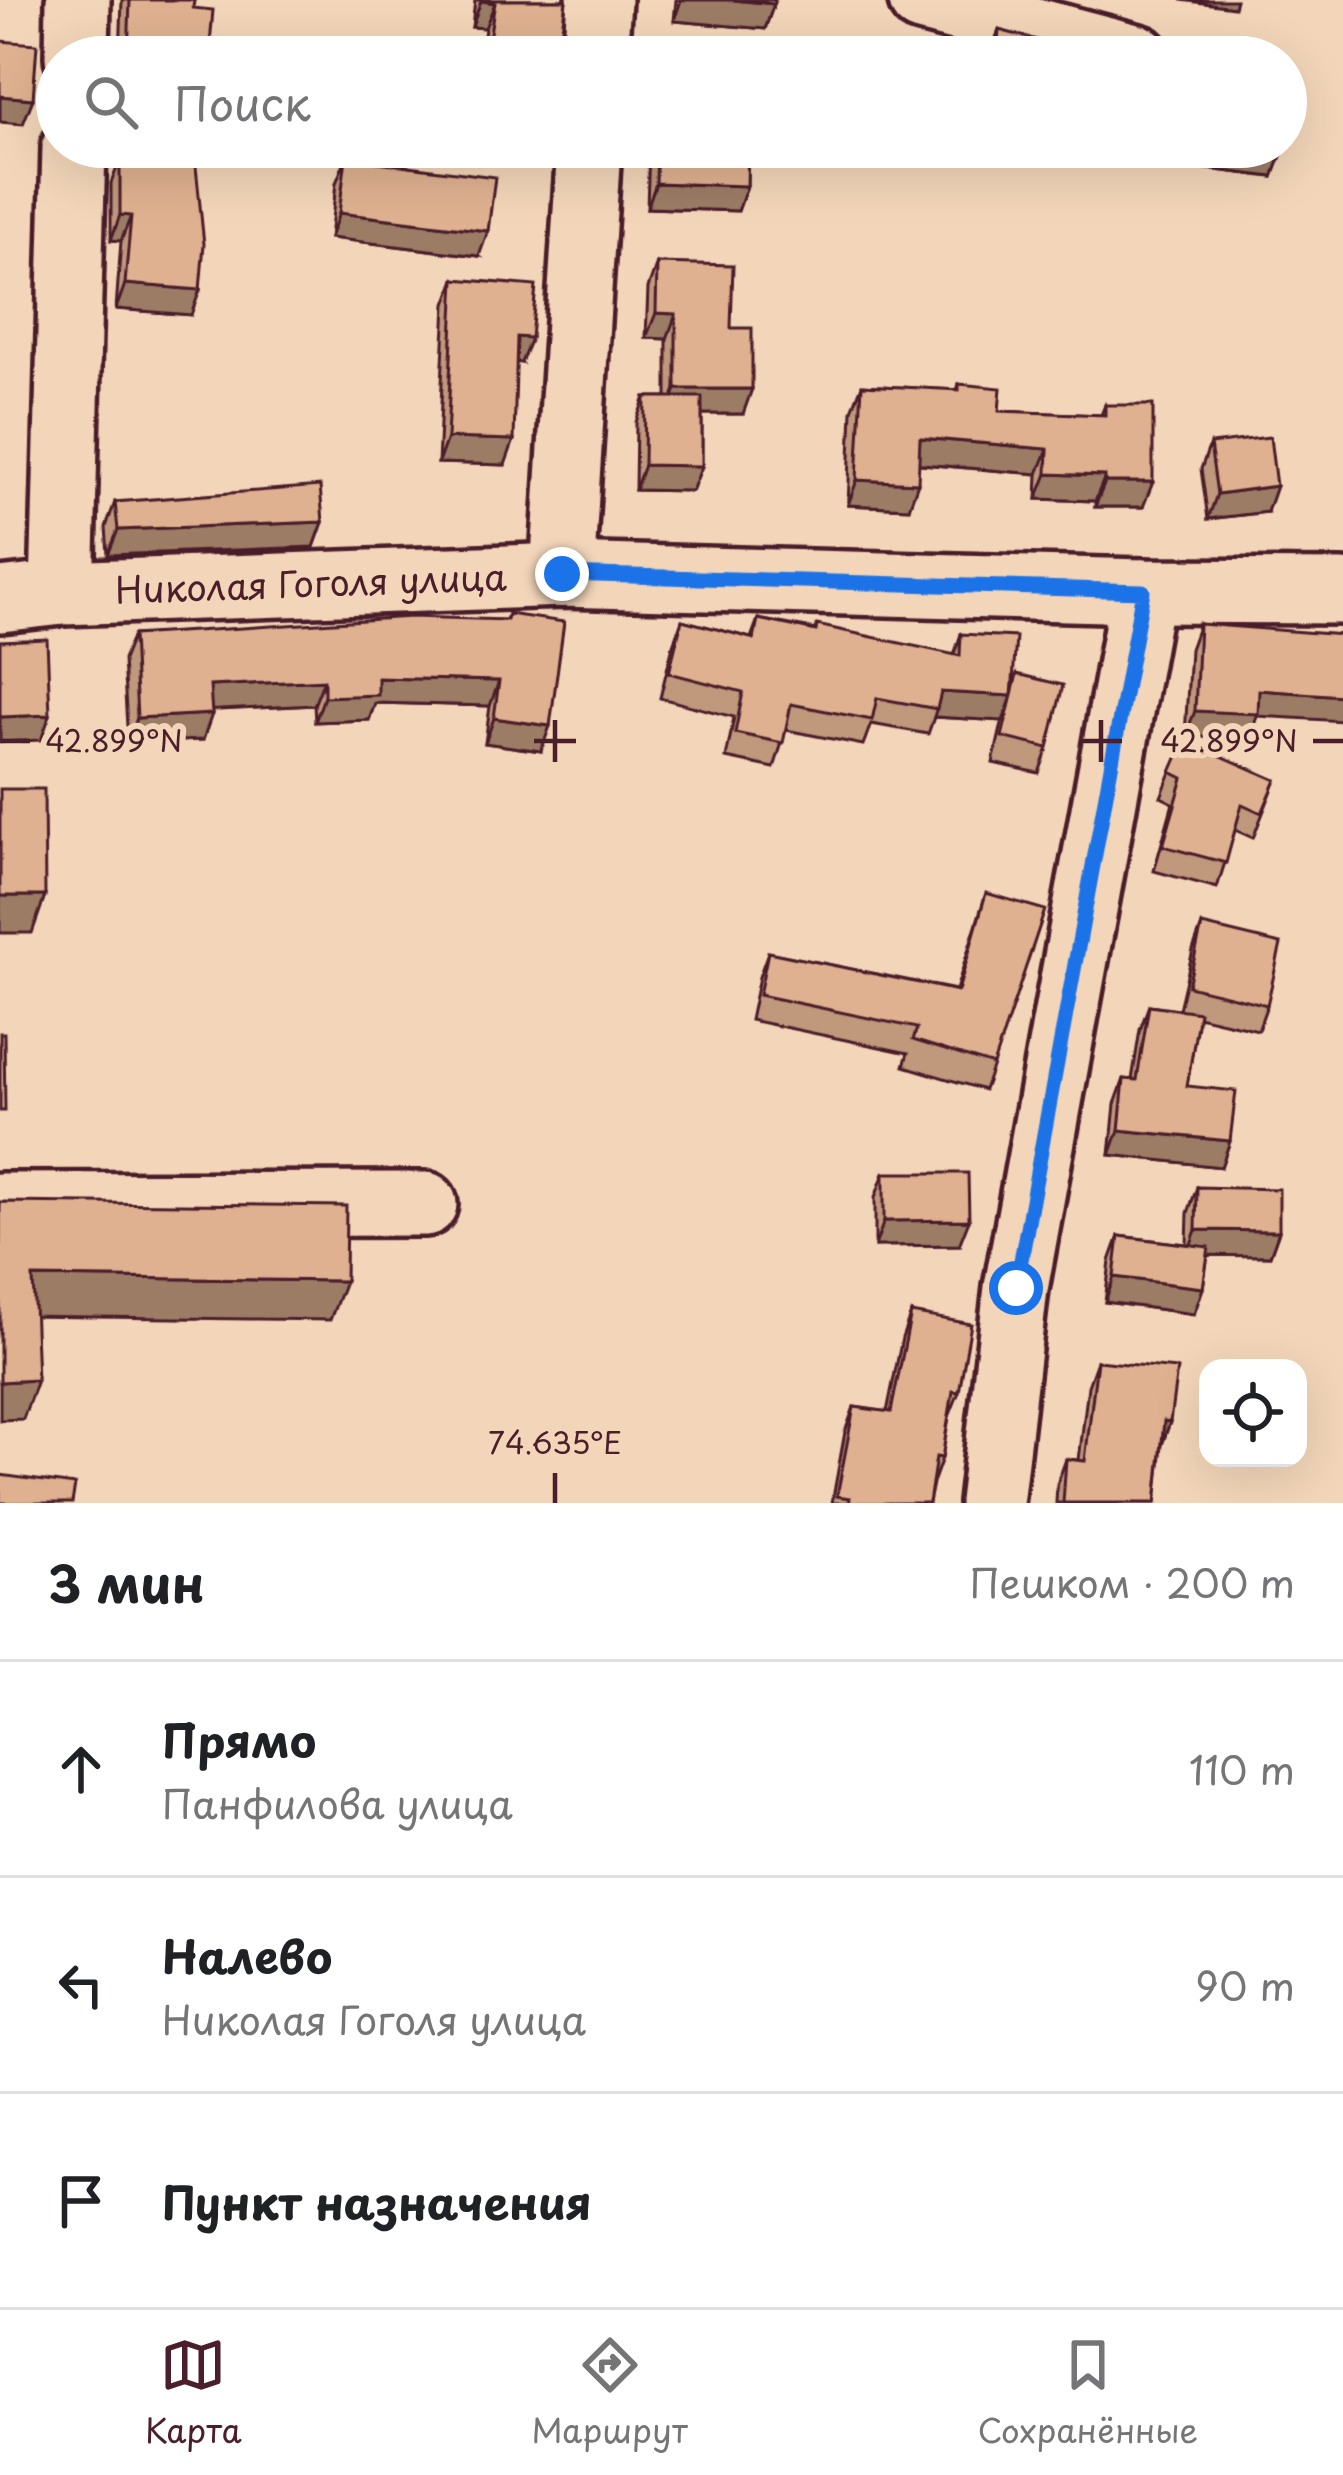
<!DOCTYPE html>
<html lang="ru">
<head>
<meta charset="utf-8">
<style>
  body { margin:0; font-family:"Playpen Sans",sans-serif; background:#f6f6f6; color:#202124 }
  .controls { position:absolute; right:36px; bottom:36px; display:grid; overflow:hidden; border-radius:24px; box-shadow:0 12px 48px #0002 }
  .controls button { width:108px; height:108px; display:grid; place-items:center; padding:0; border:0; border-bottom:3px solid #e0e0e0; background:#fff; color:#202124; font:60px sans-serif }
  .stop { position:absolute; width:36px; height:36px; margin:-27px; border:9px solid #1a73e8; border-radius:50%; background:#fff }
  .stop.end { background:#1a73e8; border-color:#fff; box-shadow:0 3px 12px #0008 }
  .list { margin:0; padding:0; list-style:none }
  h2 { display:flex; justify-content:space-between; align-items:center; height:156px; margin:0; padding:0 48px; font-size:51px }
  h2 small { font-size:39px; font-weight:400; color:#757577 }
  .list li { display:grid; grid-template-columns:78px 1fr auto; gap:36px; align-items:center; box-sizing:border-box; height:216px; padding:0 48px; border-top:3px solid #e0e0e0 }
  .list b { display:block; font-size:45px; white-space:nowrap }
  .list p { margin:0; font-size:39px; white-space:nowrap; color:#757577 }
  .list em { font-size:39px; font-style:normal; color:#757577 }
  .icon { flex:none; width:66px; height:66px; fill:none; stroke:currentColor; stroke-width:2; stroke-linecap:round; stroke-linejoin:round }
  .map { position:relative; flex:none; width:1343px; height:1503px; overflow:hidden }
  .search { position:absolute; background:#fff; box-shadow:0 12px 48px #0002; left:36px; right:36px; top:36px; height:132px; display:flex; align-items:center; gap:30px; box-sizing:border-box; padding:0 42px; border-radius:66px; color:#757577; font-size:45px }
  .sheet { height:804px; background:#fff }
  nav { display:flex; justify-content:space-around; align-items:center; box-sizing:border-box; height:168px; border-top:3px solid #e0e0e0; background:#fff; font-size:33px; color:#757577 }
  nav a { display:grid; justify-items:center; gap:6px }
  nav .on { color:#4a1f2b }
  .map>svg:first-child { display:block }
</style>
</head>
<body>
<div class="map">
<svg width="1343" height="1503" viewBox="0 0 1343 1503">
  <rect width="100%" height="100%" fill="#f3d6b9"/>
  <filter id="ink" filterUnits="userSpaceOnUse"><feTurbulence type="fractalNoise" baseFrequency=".00833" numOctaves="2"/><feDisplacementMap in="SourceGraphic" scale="24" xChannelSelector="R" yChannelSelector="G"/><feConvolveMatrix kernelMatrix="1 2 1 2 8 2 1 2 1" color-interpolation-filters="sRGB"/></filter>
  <g filter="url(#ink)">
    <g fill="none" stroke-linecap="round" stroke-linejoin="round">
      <g stroke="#4a1f2b" stroke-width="72">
        <g id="minor">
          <path d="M921,0L1138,57"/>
          <path d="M77,57L78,0"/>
          <path d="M595,57L599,0"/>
          <path d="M562,575L589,147"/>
          <path d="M62,593L74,147"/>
          <path d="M0,600L62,593L562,575L1143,591L1343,592"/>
          <path d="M0,1205L425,1204"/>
          <path d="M991,1503L1016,1288L1143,591"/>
        </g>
      </g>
      <use href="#minor" stroke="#f3d6b9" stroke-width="63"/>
    </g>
    <g fill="#c0987c" stroke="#4a1f2b" stroke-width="3">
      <path d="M122,0H194L193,8L209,57H120Z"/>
      <path d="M475,0H566L558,57H481L485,28L472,27Z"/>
      <path d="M676,0H775L765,29L674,21Z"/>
      <path d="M999,30L1059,57H989Z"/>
      <path d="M121,147H194L191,315L116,309L121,241L111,240V183L121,158Z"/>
      <path d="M472,147H542L538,158Z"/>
      <path d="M649,147H748L747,186L738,211L647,208Z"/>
      <path d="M1202,147H1283L1273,177L1200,168Z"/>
      <path d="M346,158L479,256L330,238L336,183Z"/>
      <path d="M657,263L731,328L743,414H702V466L692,491L635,490L636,422L645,397H667V339L646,338L648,288Z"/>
      <path d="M455,279L521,363L516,362L505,465L438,463L446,304Z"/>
      <path d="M959,384L999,411L1101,415L1105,405L1143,507H1095V501L1037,499L1038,474L919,464L909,508L848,505L852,410L862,385L957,390Z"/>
      <path d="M1210,444L1267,512L1208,519L1201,469Z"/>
      <path d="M115,502L323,522L314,547L108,555L106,527Z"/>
      <path d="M508,614L541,751L485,743L490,706L375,703L369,720L315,722L314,705L211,710L203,740L128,743L123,660L133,635L506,620Z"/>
      <path d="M758,619L954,655L961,634L1012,687L1017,674L1048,748L1039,773L993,763L1003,719V721L934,717L928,734L871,724L863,745L786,730L774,768L726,758L734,717L660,698L673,645L682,620L751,638Z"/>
      <path d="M1199,624L1257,716L1249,739L1185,736L1190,649Z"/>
      <path d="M1171,772L1276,780L1253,838L1235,830L1217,888L1154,871L1173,803L1161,797Z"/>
      <path d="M986,893L993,1065L984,1090L904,1066L908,1053L750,1020L759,977L768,952L956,990Z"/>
      <path d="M1202,925L1267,1005L1258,1030L1198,1016L1187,1086L1230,1141L1221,1167L1110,1155L1115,1104L1124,1079L1132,1080L1140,1030L1149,1005L1179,1009L1193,950Z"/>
      <path d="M884,1173L959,1245L875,1246V1198Z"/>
      <path d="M1197,1187L1279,1231L1270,1256L1208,1255L1203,1288L1194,1314L1105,1302L1110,1261L1119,1236L1187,1244L1188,1213Z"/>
      <path d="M911,1313L959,1392L949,1417L942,1458L933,1483L929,1503H832L845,1432L854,1407L887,1412L902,1338Z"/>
      <path d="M1097,1361L1170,1422L1162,1445L1156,1503H1056L1057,1484L1066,1459L1079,1460L1088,1386Z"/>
    </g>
    <g fill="#9c7c65" stroke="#4a1f2b" stroke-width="3">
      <path d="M681,0H734L774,4L765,29L674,21Z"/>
      <path d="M1181,0H1236L1234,7Z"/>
      <path d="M481,1L495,3L485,28L472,27Z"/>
      <path d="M0,96L33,99L23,124L0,122Z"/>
      <path d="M1207,147H1246L1283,151L1273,177L1200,168Z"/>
      <path d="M656,183L747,186L738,211L647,208Z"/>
      <path d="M339,213L488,231L479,256L330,238Z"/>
      <path d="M120,215L131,216L121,241L111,240Z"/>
      <path d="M125,284L200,290L191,315L116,309Z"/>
      <path d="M656,313L676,314L667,339L646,338Z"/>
      <path d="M517,337L531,338L521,363L508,362Z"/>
      <path d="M676,389H752L743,414H667Z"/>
      <path d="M447,438L514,440L505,465L438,463Z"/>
      <path d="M920,438L1048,449L1038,474L911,463Z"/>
      <path d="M644,465L702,466L692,491L635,490Z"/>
      <path d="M1047,474L1105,476L1095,501L1037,499Z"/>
      <path d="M857,480L918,483L909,508L848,505Z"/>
      <path d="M1105,482H1153L1143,507H1095Z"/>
      <path d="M1276,486L1267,512L1208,519L1217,494Z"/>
      <path d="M323,522L314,547L108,555L118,530Z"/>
      <path d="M378,678L499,681L490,706L375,703L369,720L315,722L324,697Z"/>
      <path d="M324,680L314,705L201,711L210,686Z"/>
      <path d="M1259,690L1343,696V721L1257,716L1249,739L1185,736L1195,711Z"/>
      <path d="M941,692L1012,696L1003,721L934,717Z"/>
      <path d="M212,714L203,740L128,743L137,718Z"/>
      <path d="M50,715L41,740L0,742V717Z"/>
      <path d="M494,718L550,726L541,751L485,743Z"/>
      <path d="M0,896H45L32,933H0Z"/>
      <path d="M1119,1130L1230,1141L1221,1167L1110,1155Z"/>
      <path d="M969,1220L959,1245L875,1246L884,1221Z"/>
      <path d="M1196,1230L1279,1231L1270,1256L1187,1255Z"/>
      <path d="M33,1277L345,1281L330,1320L18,1316Z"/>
      <path d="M1114,1277L1203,1288L1194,1314L1105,1302Z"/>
      <path d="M37,1380L23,1419L0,1420V1382Z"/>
      <path d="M1164,1421L1170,1422L1161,1447Z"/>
    </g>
    <g fill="#dfb190" stroke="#4a1f2b" stroke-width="3">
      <path d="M130,0H194L193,8L213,10L209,57H128Z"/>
      <path d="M482,0H566L558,57H486L495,3Z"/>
      <path d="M734,0H775L774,4Z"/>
      <path d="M999,30L1060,46L1059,57H997Z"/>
      <path d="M0,41L37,44L33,99L0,96Z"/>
      <path d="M1286,75L1292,76L1286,123Z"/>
      <path d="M131,147H194L204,244L200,290L125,284L131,216L120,215V158H131Z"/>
      <path d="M657,147H748L747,186L656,183Z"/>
      <path d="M1246,147H1283V151Z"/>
      <path d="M346,158L495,177L488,231L339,213Z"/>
      <path d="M657,263L733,265L731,328H752V389H676V314L656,313Z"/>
      <path d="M455,279L536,286L531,338L517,337L514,440L447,438Z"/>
      <path d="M959,384L1001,388L999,411L1105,415V405H1153V482H1105V476L1047,474L1048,449L920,438L918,483L857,480L862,385L959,390Z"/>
      <path d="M645,397H702V466L644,465Z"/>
      <path d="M1270,437L1276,486L1217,494L1210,444Z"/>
      <path d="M320,486L323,522L118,530L115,502Z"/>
      <path d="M508,614L564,622L550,726L494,718L499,681L378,678V695L324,697V680L210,686L212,714L137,718L133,635L411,617L507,620Z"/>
      <path d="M758,619L816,631L817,625L960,656L961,634L1016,637L1012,696L941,692L937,709L877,698L872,720L791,704L783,743L735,733L743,692L669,673L682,620L754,639Z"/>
      <path d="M1199,624L1343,635V696L1259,690L1258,714L1195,711Z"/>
      <path d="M47,639L50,715L0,717V641Z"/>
      <path d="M1017,674L1063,685L1048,748L1002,737Z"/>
      <path d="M1185,740L1276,780L1262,813L1242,804L1226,863L1163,846L1183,778L1171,772Z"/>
      <path d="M0,789H44L45,896H0Z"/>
      <path d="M986,893L1045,910L993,1065L913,1040L917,1028L759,995L768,952L958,991Z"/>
      <path d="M1202,925L1281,944L1267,1005L1188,986Z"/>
      <path d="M1149,1005L1199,1012L1187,1086L1236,1091L1230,1141L1119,1130L1124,1079L1137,1080Z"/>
      <path d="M0,1033H4L5,1111H0Z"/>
      <path d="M884,1173H968L969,1220L884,1221Z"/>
      <path d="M1197,1187L1279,1189V1231L1196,1230Z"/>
      <path d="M0,1202L346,1206L345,1281L33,1277L37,1380L0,1382Z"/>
      <path d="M1119,1236L1209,1247L1203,1288L1114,1277Z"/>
      <path d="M911,1313L971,1324L959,1392L953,1391L942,1458L936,1457L929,1503H849L850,1498L837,1496L854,1407L891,1412Z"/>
      <path d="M1097,1361L1177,1369L1170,1422L1164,1421L1156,1503H1063L1066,1459L1085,1461Z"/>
      <path d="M0,1475L75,1485L72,1503H0Z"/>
    </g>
  </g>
  <g fill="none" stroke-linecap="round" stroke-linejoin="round" filter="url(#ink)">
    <path stroke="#1a73e8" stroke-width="15" d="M562,574L1143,591L1016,1288"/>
  </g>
  <path fill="none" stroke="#4a1f2b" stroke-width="4.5" d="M555,720V762M1101,720V762M0,741H30M534,741H576M1080,741H1122M1313,741H1343M555,1473V1503"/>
  <g text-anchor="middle" stroke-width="12" stroke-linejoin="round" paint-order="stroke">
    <g font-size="36" fill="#4a1f2b" stroke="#f3d6b9">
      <text transform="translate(311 584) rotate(-2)" y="13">Николая Гоголя улица</text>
    </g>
  </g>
  <g font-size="30" text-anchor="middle" fill="#4a1f2b" stroke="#f3d6b9" stroke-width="12" stroke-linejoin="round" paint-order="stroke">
    <text x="114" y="752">42.899°N</text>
    <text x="1229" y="752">42.899°N</text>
    <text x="555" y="1454">74.635°E</text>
  </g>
</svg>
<div class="controls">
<button><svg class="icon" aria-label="locate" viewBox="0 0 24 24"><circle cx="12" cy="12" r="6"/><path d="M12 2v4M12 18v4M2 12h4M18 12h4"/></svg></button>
</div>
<div class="stop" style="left:1016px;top:1288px"></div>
<div class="stop end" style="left:562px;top:574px"></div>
<div class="search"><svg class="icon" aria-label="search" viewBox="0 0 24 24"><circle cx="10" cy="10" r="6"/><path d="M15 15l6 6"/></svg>Поиск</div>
</div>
<section class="sheet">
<h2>3 мин<small>Пешком · 200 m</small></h2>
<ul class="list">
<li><svg class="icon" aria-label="ahead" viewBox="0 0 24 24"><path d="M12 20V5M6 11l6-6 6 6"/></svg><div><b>Прямо</b><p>Панфилова улица</p></div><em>110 m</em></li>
<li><svg class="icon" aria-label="left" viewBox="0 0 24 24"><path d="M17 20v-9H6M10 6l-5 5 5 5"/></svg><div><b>Налево</b><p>Николая Гоголя улица</p></div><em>90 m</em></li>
<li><svg class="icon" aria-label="arrive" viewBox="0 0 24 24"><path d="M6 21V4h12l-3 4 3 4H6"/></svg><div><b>Пункт назначения</b></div></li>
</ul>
</section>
<nav>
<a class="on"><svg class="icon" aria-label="map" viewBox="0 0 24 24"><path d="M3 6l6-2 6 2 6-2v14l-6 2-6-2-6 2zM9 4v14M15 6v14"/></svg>Карта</a>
<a><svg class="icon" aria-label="directions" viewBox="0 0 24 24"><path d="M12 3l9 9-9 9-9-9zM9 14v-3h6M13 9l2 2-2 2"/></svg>Маршрут</a>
<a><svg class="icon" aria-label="saved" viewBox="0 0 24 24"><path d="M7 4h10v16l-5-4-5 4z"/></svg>Сохранённые</a>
</nav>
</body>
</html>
